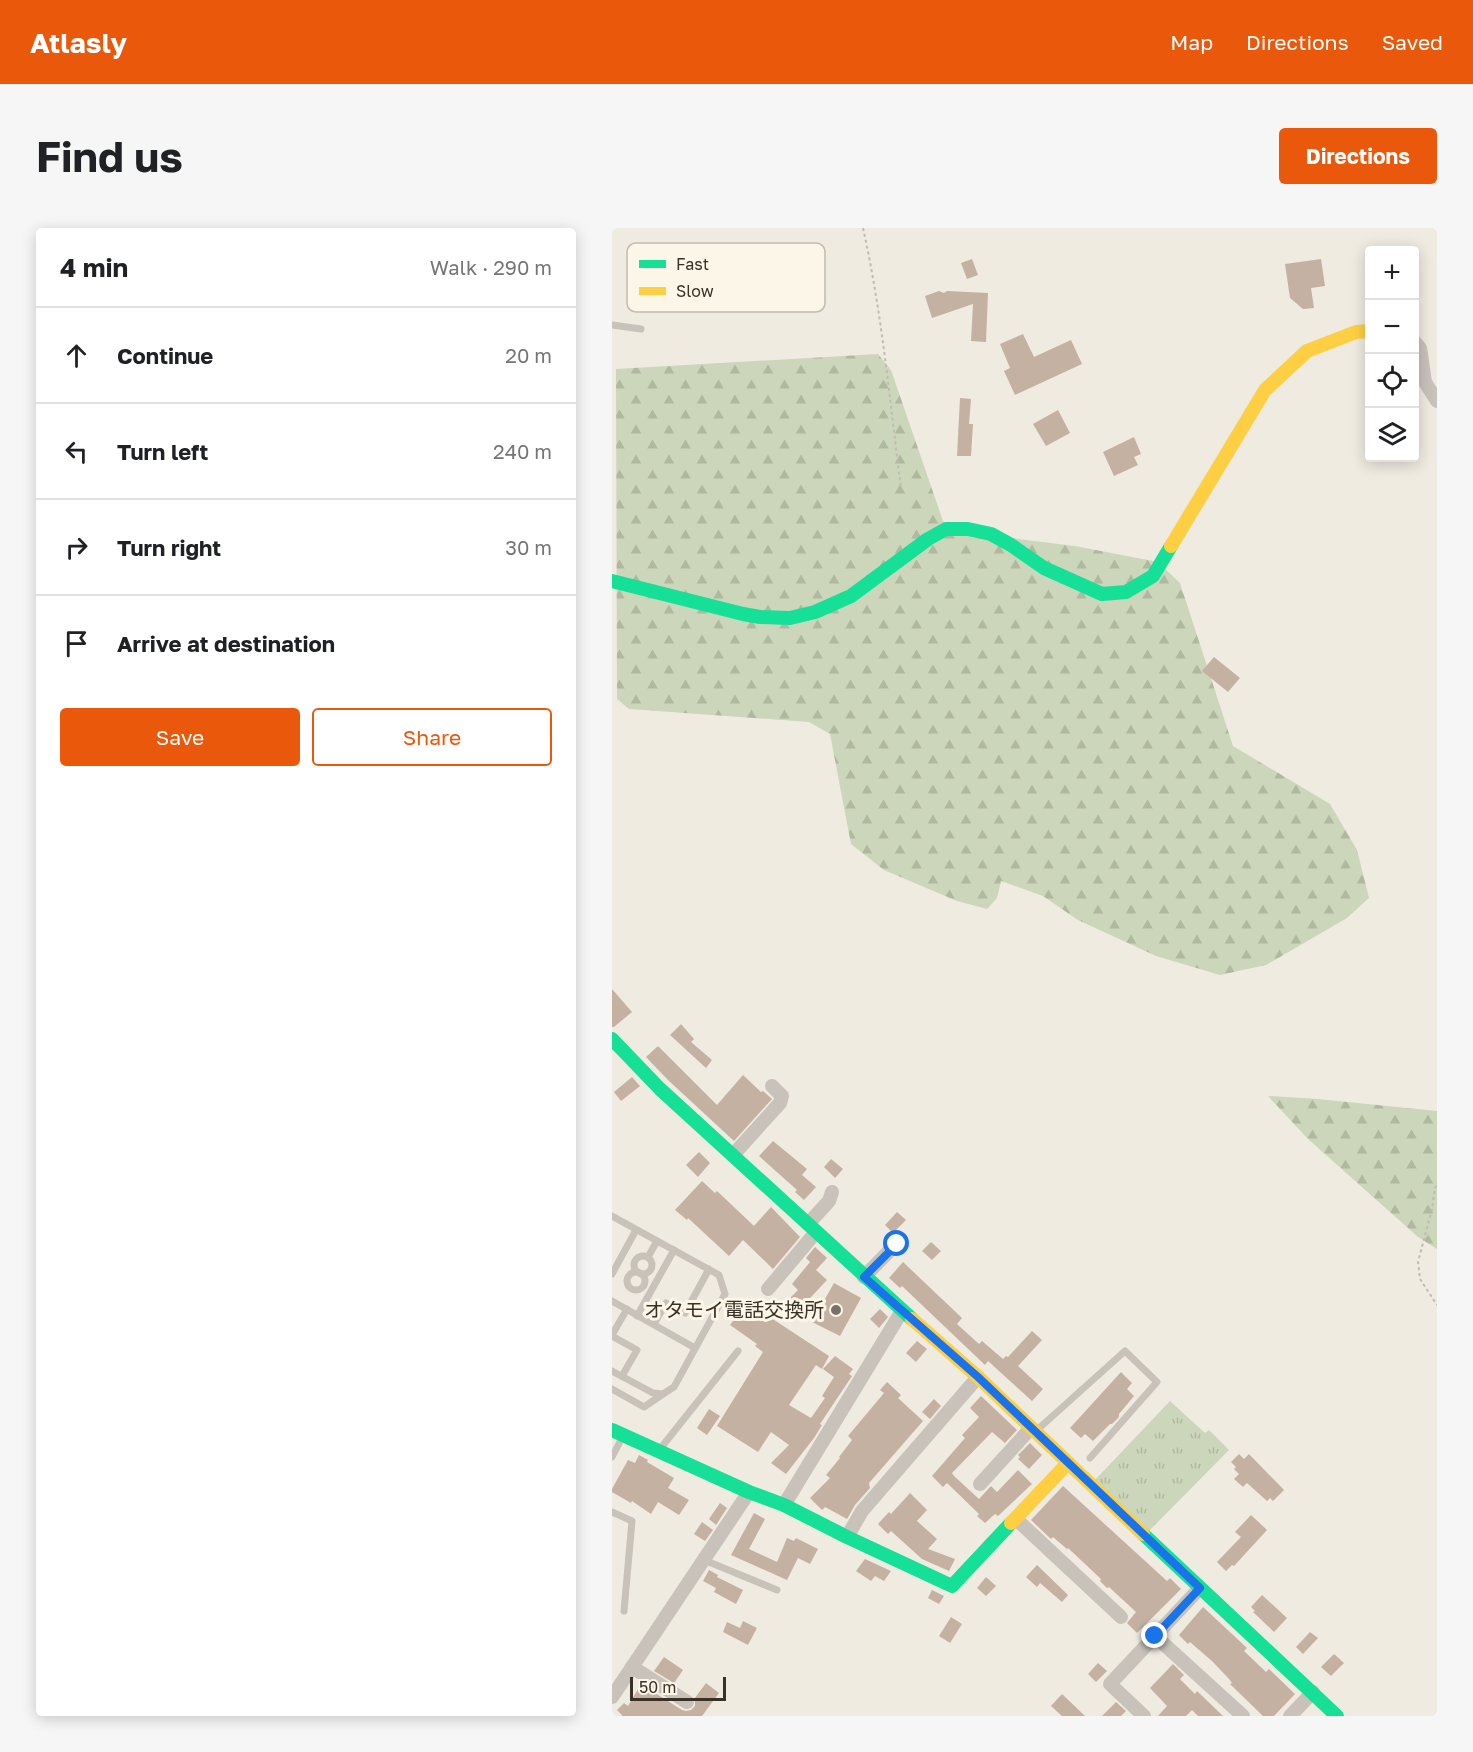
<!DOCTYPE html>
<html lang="en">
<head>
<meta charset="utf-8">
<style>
  body { margin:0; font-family:"Golos Text","Noto Sans JP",sans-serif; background:#f6f6f6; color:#202124 }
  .controls { position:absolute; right:18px; top:18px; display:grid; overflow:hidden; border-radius:6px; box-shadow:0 3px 15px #0003 }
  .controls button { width:54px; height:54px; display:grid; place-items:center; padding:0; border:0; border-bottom:2px solid #e0e0e0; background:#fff; color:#202124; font:30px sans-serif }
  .scale { position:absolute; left:18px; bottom:15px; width:96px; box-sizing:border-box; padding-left:6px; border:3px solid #393028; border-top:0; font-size:16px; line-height:21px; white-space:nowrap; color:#393028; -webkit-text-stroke:4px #fbf6e8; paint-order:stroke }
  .stop { position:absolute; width:18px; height:18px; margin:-14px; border:4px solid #1a73e8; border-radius:50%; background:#fff }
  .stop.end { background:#1a73e8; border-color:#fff; box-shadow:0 2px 6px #0008 }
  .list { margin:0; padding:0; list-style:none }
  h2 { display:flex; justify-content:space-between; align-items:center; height:78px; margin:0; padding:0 24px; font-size:26px }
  h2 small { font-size:20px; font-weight:400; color:#757577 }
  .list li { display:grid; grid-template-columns:39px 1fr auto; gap:18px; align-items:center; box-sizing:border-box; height:96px; padding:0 24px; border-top:2px solid #e0e0e0 }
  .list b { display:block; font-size:22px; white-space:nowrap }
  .list em { font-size:20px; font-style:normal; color:#757577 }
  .actions { display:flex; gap:12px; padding:18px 24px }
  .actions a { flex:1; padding:14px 0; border:2px solid #ea580c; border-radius:6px; text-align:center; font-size:21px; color:#ea580c }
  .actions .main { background:#ea580c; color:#fff }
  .icon { flex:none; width:33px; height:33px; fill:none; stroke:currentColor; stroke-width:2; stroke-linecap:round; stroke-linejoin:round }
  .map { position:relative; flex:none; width:825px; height:1488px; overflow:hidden; border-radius:6px }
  header { display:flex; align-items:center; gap:36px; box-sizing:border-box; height:84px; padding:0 30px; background:#ea580c; color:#fff }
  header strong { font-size:28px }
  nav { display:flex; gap:33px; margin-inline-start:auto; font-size:21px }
  .intro { display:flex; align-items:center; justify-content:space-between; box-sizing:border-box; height:144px; padding:0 36px }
  h1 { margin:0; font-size:42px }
  .button { padding:15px 27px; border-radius:6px; background:#ea580c; color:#fff; font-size:21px; font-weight:700 }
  main { display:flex; gap:36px; padding:0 36px }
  aside { flex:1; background:#fff; border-radius:6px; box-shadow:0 3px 15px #0003 }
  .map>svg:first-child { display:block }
</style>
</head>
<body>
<header>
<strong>Atlasly</strong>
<nav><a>Map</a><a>Directions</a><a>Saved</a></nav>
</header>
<div class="intro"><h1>Find us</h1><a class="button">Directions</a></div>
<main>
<aside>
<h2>4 min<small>Walk · 290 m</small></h2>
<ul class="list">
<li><svg class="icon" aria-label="ahead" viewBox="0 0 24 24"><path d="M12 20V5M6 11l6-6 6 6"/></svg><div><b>Continue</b></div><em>20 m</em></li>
<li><svg class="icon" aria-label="left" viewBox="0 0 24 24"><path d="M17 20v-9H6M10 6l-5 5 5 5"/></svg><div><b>Turn left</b></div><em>240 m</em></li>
<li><svg class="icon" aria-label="right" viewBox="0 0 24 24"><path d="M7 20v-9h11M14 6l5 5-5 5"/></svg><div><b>Turn right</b></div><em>30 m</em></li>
<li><svg class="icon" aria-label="arrive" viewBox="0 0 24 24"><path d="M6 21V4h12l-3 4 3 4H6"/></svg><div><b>Arrive at destination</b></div></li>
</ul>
<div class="actions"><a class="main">Save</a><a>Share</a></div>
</aside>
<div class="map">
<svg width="825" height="1488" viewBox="0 0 825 1488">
  <defs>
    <pattern id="grass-tufts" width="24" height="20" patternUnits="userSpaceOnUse" patternTransform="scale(1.5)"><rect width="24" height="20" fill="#ccd6ba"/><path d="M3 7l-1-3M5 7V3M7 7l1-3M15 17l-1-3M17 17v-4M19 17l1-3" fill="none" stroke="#b0b8a0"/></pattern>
    <pattern id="forest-firs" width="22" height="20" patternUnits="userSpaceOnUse" patternTransform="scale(1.5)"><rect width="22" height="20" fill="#ccd6ba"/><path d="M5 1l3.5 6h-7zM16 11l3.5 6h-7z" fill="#b0b8a0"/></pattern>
  </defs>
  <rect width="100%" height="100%" fill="#efebe1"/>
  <path fill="url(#grass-tufts)" d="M558,1173L593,1205L597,1202L617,1222L537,1303L482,1253Z"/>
  <g fill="url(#forest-firs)">
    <path d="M266,126L279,142L331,293L342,303L463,318L546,334L568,355L621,518L718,576L745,622L757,670L735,690L654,737L608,747L544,728L466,692L431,668L389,653L385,670L375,681L345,673L272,642L239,616L218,506L197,494L17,481L5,471L4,141Z"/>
    <path d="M656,868L706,871L825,883V1021L806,1009L696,911Z"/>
  </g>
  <g fill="#c4b1a1">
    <path d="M360,31L366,47L355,51L349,35Z"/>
    <path d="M709,31L713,58L699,60L702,80L691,81L678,70L673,36Z"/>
    <path d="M327,63L332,65L335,63L376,65L374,114L359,113L361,76L320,90L313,68Z"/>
    <path d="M411,106L422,129L459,112L470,136L403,167L392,143L398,140L388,116Z"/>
    <path d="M348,170L359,171L357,196H361L359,228H345Z"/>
    <path d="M446,182L458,205L434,218L421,196Z"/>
    <path d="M522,209L529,226L522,229L526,237L502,248L491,224Z"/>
    <path d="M602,429L628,450L616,464L590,443Z"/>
    <path d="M0,761L20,784L2,799H0Z"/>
    <path d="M69,796L82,811L79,814L100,832L94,840L58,807Z"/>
    <path d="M46,818L105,877L131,847L149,864L151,863L160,871L122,913L56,852L34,829Z"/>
    <path d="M20,849L28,858L9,873L2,864Z"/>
    <path d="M161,913L195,941L190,947L204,959L192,972L183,964L185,962L147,928Z"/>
    <path d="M87,924L98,935L86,949L74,937Z"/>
    <path d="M219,931L231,941L223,950L212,939Z"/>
    <path d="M90,953L103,965L105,963L142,998L159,979L188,1009L161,1041L131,1012L117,1028L76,990L75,992L63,982Z"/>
    <path d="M285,984L294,992L281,1005L273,997Z"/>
    <path d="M319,1014L329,1023L320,1032L310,1023Z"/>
    <path d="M203,1019L215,1030L204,1042L215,1052L184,1085L173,1075L186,1062L180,1056L198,1034L194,1030Z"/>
    <path d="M291,1034L350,1090L345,1096L367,1116L370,1113L391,1131L394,1128L396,1129L420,1103L430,1112L406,1138L431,1161L420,1173L376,1133L373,1137L290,1058L288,1060L277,1050Z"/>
    <path d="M222,1055L249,1070L228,1108L200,1094Z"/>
    <path d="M135,1074L217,1128L210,1141L204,1137L177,1177L199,1190L213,1170L210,1168L222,1149L211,1141L223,1128L241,1141L237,1146L240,1148L208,1196L210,1197L202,1210L174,1246L159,1235L177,1217L159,1204L146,1224L105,1198L151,1124L143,1118L145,1116L118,1097Z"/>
    <path d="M268,1081L276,1089L267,1100L258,1091Z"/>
    <path d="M305,1113L315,1121L304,1134L294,1125Z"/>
    <path d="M509,1144L520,1155L515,1161L522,1168L507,1186V1189L500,1196H498L481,1213L473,1206L469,1210L458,1200Z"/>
    <path d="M275,1154L289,1167L286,1170L311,1193L257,1255L258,1260L243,1277L235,1291L213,1279L210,1282L198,1270L218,1250L214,1247L228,1230L227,1229L240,1212L236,1208L272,1165L268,1162Z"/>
    <path d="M369,1168L405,1202L393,1215L380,1204L340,1245L342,1248L367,1271L379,1258L385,1264L406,1242L420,1256L386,1288L383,1286L373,1295L365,1288L367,1286L335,1255L331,1259L320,1248L353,1210L350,1207L367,1189L358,1180Z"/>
    <path d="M322,1171L329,1178L318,1191L310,1184Z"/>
    <path d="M97,1181L108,1188L95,1207L85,1200Z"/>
    <path d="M418,1215L430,1227L417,1241L406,1231L408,1229L406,1227Z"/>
    <path d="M627,1226L632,1231L637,1226L672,1262L661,1273L658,1270L655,1273L635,1255L631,1259L622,1251L627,1246L622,1241L624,1239L619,1234Z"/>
    <path d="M27,1227L36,1232L35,1234L62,1250L56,1260L77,1272L67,1287L46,1274L39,1286L20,1273L19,1275L0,1264V1261L16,1232L23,1235Z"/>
    <path d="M451,1258L555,1353L558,1350L569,1361L525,1405L515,1395L524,1384L497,1359L495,1360L488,1353L489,1351L456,1320L455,1321L441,1309L439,1311L419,1292Z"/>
    <path d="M298,1265L315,1282L305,1293L325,1311L316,1321L343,1331L337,1343L310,1331L279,1303L276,1306L266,1296L277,1284L279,1286Z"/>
    <path d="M108,1275L115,1280L104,1297L97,1291Z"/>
    <path d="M142,1285L153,1291L137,1321L165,1334L175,1310L182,1313L184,1310L206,1321L198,1336L186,1330L175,1352L119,1327Z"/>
    <path d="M639,1287L655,1302L622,1338L620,1337L614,1343L605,1334L629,1309L623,1304Z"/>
    <path d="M90,1294L101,1302L93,1313L82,1306Z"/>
    <path d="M253,1331L279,1343L272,1353L263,1348L259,1353L244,1343Z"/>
    <path d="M425,1337L456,1367L450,1374L428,1355L425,1359L414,1349Z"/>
    <path d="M97,1342L106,1347L105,1349L131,1362L124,1376L102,1364L104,1360L91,1353Z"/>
    <path d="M374,1349L384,1358L374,1368L365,1360Z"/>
    <path d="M320,1362L332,1368L327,1376L316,1370Z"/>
    <path d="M650,1367L675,1390L662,1404L641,1384L643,1383L639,1379Z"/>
    <path d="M591,1379L635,1420L632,1423L654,1444L657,1441L683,1466L662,1488H651L618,1456L620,1455L617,1451L601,1434L578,1414L576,1416L567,1407Z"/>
    <path d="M339,1389L350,1396L338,1415L327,1408Z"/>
    <path d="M131,1393L145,1400L136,1417L111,1404L115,1394L128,1400Z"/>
    <path d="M698,1404L706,1410L691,1426L684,1419Z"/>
    <path d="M722,1426L732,1435L719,1448L709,1439Z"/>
    <path d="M52,1429L71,1442L62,1455L42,1443Z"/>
    <path d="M486,1435L495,1443L484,1454L476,1446Z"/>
    <path d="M561,1436L572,1447L568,1451L583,1466L585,1463L611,1488H586L580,1482L574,1488H546L555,1478L538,1460Z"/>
    <path d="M94,1455L107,1465L90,1488H10V1487L5,1482L12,1475L16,1478L29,1456L70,1482L74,1483L79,1482L83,1478V1470Z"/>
    <path d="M450,1466L473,1488H450L439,1478Z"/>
    <path d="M504,1474L514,1483L509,1488H490Z"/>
  </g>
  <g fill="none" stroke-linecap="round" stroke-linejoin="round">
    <g stroke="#c1bbb2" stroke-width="2" stroke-dasharray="3 3" stroke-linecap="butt">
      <path d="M251,0C270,85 278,174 289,261"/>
      <path d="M825,958L823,960L820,981L806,1034L808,1051L825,1077"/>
    </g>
    <g stroke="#c8c2ba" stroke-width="7">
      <path d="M0,97L29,101"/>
      <path d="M0,988L107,1047L113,1066L62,1159L51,1166L41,1165L0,1143"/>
      <circle cx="31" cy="1037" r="9"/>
      <path d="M36,1029L45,1013"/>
      <circle cx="24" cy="1053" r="9"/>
      <path d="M0,1046L24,1002"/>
      <path d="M0,1073L83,1120"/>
      <path d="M25,1088L62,1022"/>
      <path d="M42,1096L54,1075L73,1085L97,1041"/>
      <path d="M0,1107L15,1081"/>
      <path d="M0,1108L25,1122L10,1148"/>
      <path d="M0,1161L32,1179L51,1166"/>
      <path d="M425,1202L513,1123L545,1154L478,1230"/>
      <path d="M48,1221L126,1123"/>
      <path d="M0,1229L11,1208"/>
      <path d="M0,1284L20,1293L12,1383"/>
      <path d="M92,1332L165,1362"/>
    </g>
    <g stroke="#c8c2ba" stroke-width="14">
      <path d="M802,113L808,120L813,154L825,173"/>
      <path d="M121,927L168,875L170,868L160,858"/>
      <path d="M196,996L217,973L220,964"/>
      <path d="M252,1049L285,1015"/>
      <path d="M156,1061L204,1004"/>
      <path d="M368,1256L419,1200"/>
      <path d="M172,1277L290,1083"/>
      <path d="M404,1291L509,1389"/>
      <path d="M235,1309L250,1283L366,1149"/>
      <path d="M543,1408L631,1488"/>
      <path d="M20,1439L75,1474"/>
      <path d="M0,1469L137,1264"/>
      <path d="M532,1488L498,1456L588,1360"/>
      <path d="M678,1488L701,1464"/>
    </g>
    <g stroke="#16e098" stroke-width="14">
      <path d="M0,353L131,386L148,389L178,390L203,384L239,368L316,311L334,301H356L379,306L399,317L432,340L490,366L514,364L541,348L559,318"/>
      <path d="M0,811L48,861L300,1091"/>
      <path d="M0,1202L137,1264L172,1277L235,1309L340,1358L399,1295"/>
      <path d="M531,1306L725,1488"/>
    </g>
    <g stroke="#ffcf43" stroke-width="14">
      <path d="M559,318L653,162L695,123L744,104L758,103"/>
      <path d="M300,1091L366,1149L531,1306"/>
      <path d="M399,1295L456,1235"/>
    </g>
  </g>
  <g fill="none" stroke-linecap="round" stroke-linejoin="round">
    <path stroke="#1a73e8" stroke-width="8" d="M285,1016L252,1049L366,1149L588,1360L543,1408"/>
  </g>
  <circle fill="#797169" stroke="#fbf6e8" stroke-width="2" cx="224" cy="1082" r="6"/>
  <g text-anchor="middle" stroke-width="6" stroke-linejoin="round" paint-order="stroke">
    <g font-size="20" fill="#393028" stroke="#fbf6e8" text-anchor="end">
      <text x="212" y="1089">オタモイ電話交換所</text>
    </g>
  </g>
  <rect x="15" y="15" width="198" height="69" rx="9" fill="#fbf6e8" stroke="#c1bbae" stroke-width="1.5"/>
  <rect x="27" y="32" width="27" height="8" fill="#16e098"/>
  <rect x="27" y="59" width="27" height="8" fill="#ffcf43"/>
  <g font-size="16" fill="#393028">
    <text x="64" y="42">Fast</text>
    <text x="64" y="69">Slow</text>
  </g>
</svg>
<div class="controls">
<button>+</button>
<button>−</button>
<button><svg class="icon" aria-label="locate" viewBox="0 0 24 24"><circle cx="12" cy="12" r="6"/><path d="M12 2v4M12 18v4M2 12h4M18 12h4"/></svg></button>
<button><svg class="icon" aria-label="layers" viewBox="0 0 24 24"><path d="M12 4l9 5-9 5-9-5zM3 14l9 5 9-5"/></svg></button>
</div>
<div class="scale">50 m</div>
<div class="stop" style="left:285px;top:1016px"></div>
<div class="stop end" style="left:543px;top:1408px"></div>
</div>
</main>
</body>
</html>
